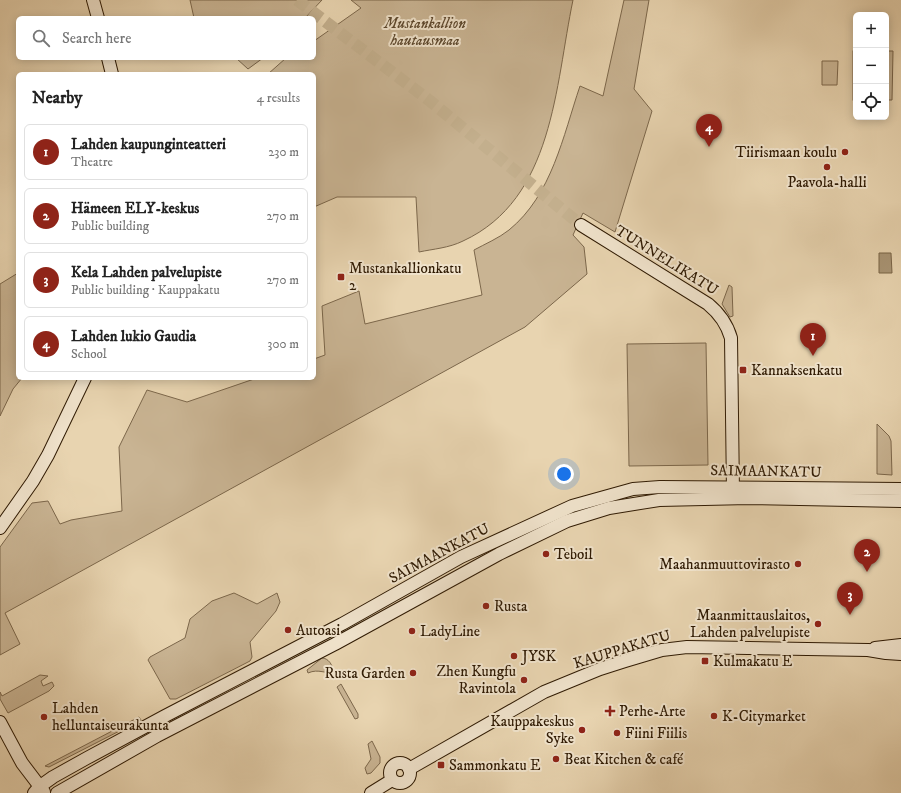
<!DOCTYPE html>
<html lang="en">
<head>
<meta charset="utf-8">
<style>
  body { margin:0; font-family:"IM FELL DW Pica",serif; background:#f6f6f6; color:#222 }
  .controls { position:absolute; right:12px; top:12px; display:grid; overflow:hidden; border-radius:6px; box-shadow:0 2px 10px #0003 }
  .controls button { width:36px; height:36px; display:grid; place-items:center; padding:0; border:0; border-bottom:1px solid #e0e0e0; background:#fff; color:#222; font:20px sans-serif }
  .you { position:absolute; left:564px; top:474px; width:14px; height:14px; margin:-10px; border:3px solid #fff; border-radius:50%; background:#1a73e8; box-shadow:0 0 0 6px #1a73e833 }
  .badge { display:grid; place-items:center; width:26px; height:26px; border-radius:50%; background:#8f2418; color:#fff; font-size:13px; font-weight:700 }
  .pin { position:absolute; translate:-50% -33px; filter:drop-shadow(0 1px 2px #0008) }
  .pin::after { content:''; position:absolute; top:21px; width:14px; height:12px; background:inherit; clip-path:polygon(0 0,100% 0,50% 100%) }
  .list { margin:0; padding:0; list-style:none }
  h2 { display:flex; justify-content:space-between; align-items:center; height:52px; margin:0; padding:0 16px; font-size:17px }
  h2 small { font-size:13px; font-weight:400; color:#767676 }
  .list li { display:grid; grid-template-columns:26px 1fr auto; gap:12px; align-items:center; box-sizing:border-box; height:56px; margin:0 8px 8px; padding:0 8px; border:1px solid #e0e0e0; border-radius:6px }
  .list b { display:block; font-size:15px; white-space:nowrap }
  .list p { margin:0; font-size:13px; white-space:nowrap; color:#767676 }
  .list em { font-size:13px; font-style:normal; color:#767676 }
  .icon { flex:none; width:22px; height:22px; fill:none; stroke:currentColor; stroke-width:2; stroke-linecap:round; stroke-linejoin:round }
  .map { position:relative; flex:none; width:901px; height:793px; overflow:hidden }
  .search { position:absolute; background:#fff; box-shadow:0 2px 10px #0003; left:16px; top:16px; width:300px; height:44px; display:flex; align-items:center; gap:10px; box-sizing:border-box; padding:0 14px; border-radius:6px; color:#767676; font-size:15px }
  .panel { position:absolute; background:#fff; box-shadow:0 2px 10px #0003; left:16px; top:72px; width:300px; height:308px; border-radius:6px }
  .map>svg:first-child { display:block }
</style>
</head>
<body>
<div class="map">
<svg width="901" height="793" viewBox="0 0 901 793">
  <rect width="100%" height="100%" fill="#e8d4b0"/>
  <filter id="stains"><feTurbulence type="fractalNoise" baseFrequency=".005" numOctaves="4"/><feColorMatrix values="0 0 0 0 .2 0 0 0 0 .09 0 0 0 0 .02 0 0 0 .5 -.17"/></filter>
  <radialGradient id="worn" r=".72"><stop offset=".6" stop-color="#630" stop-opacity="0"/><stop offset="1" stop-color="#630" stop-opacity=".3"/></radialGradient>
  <g fill="#c9b493" stroke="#7c674b">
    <path d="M190,0H322L305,18H194Z"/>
    <path d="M351,0H573C555,86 554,199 463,241C449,248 433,249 419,252L416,197H337L314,207V74H268L286,58H314V41L361,8Z"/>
    <path d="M624,0H649L634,89L652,111L615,232L583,213L573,235L584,247L587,274L525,327L5,613L20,644L0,655V547L32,503L48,501L60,524L71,520L122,511L119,447L147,390L187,402L257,378H314V359L325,355L322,306L359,291L365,324L482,295L474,250C485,244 499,238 509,230C552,195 563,136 580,86L603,96Z"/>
    <rect x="853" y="51" width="3" height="49"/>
    <path d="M886,51H893L892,100H886Z"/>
    <path d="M236,58H263L248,69Z"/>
    <path d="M822,61H838L837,85H822Z"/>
    <path d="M18,273V378H22L13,389L0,416V284Z"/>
    <path d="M729,285L732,287L733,316L730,317L722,304Z"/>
    <path d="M706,343L708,465L629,466L627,344Z"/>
    <path d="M877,424L889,436L891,441L892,475L877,474Z"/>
    <path d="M234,593L257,604L277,593L280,602L276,611L250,642L252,657L250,661L176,699H170L148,660L150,657L185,638L190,619L212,601Z"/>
    <path d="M322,658C328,658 333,665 333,671C326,675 319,668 308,673L307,670Z"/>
    <path d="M40,675L48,676L41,681L43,686L52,682L54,686L49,691L8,713L0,699V692L2,696Z"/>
    <path d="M341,684L358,714V718L355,719L337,687Z"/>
    <path d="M139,717L141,720L49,767L45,766Z"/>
    <path d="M372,741L380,757V763L371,773L367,774L365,768L371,759L368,744Z"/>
  </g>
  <path fill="#a99575" stroke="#786447" d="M879,253H891L892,273H879Z"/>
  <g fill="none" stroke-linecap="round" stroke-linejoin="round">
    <path stroke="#c3af8d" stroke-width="12" stroke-dasharray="12 6" stroke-linecap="butt" d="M297,0L430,101L581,225"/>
    <g stroke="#2f1a03" stroke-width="14">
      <g id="secondary">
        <path d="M93,0L98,18"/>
        <path d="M108,58L112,74"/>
        <path d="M581,225L708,304C719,313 727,324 731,338L733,493"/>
        <path d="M0,528L33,481L48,455L85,378"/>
        <path d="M875,648L901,645"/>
        <path d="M0,722L22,763L44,792"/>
        <circle cx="400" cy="773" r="10"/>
        <path d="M409,769L544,692L600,669L625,661L662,650L687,647L868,650L886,653L901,654"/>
        <path d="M34,793L39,787L53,777L87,758L165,716L342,624L461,557L572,506L633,489L660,487L901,489"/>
        <path d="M57,793L157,736L335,644L499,554L567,521L609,508L659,500L749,498L901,501"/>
        <path d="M371,793L392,780"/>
      </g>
    </g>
    <use href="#secondary" stroke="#f0e3cc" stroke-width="12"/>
  </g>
  <g fill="#8f2418" stroke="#f0e3cc" stroke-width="1.5">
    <circle cx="845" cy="152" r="4"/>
    <circle cx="827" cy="167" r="4"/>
    <rect x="337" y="273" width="8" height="8" rx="2"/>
    <rect x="739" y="366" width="8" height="8" rx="2"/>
    <circle cx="546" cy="554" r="4"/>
    <circle cx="798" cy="564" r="4"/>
    <circle cx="486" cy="606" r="4"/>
    <circle cx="818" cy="624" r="4"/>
    <circle cx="288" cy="630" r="4"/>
    <circle cx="412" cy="631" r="4"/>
    <circle cx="514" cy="656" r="4"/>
    <rect x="701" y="657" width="8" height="8" rx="2"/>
    <circle cx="413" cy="673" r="4"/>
    <circle cx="524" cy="680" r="4"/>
    <path d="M608 705h4v4h4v4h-4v4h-4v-4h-4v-4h4z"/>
    <circle cx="714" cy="716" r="4"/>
    <circle cx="44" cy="717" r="4"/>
    <circle cx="582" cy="730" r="4"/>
    <circle cx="617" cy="733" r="4"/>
    <circle cx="556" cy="759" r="4"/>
    <rect x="437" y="761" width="8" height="8" rx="2"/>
  </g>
  <g text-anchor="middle" stroke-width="4" stroke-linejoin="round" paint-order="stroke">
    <g font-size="15" font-style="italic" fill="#5d482e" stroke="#f0e3cc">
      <text x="425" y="28">Mustankallion<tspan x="425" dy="17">hautausmaa</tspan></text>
    </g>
    <g font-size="15" fill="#2f1a03" stroke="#f0e3cc" text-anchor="start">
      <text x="837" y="157" text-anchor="end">Tiirismaan koulu</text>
      <text x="827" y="187" text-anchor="middle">Paavola-halli</text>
      <text x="349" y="273">Mustankallionkatu<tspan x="349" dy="17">2</tspan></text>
      <text x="751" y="375">Kannaksenkatu</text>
      <text x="554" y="559">Teboil</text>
      <text x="790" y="569" text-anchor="end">Maahanmuuttovirasto</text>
      <text x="494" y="611">Rusta</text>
      <text x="810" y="620" text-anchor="end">Maanmittauslaitos,<tspan x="810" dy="17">Lahden palvelupiste</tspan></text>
      <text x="296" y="635">Autoasi</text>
      <text x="420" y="636">LadyLine</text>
      <text x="522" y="661">JYSK</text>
      <text x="713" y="666">Kulmakatu E</text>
      <text x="516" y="676" text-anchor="end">Zhen Kungfu<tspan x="516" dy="17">Ravintola</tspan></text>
      <text x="405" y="678" text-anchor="end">Rusta Garden</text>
      <text x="52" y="713">Lahden<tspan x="52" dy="17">helluntaiseurakunta</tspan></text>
      <text x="619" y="716">Perhe-Arte</text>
      <text x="722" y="721">K-Citymarket</text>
      <text x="574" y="726" text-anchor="end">Kauppakeskus<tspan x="574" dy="17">Syke</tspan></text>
      <text x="625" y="738">Fiini Fiilis</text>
      <text x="564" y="764">Beat Kitchen &amp; café</text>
      <text x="449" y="770">Sammonkatu E</text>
    </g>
    <g font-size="15" fill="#2f1a03" stroke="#f0e3cc">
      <text transform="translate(667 260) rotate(32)" y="5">TUNNELIKATU</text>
      <text transform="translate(766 471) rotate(1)" y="5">SAIMAANKATU</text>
      <text transform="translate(439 553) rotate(-28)" y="5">SAIMAANKATU</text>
      <text transform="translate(622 649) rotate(-17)" y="5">KAUPPAKATU</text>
    </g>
  </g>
  <rect width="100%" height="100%" filter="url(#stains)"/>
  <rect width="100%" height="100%" fill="url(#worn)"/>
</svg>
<div class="controls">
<button>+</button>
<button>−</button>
<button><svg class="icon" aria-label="locate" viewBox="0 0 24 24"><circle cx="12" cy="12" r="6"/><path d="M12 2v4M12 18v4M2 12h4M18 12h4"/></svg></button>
</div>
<div class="you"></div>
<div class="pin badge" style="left:813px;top:356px">1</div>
<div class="pin badge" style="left:867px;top:572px">2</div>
<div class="pin badge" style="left:850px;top:615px">3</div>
<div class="pin badge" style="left:709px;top:147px">4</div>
<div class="search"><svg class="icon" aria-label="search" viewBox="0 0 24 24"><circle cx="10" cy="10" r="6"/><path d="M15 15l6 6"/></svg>Search here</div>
<section class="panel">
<h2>Nearby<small>4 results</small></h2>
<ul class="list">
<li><span class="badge">1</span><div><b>Lahden kaupunginteatteri</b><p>Theatre</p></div><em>230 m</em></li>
<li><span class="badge">2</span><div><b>Hämeen ELY-keskus</b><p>Public building</p></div><em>270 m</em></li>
<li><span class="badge">3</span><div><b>Kela Lahden palvelupiste</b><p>Public building · Kauppakatu</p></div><em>270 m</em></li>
<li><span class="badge">4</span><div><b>Lahden lukio Gaudia</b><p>School</p></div><em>300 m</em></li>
</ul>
</section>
</div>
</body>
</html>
